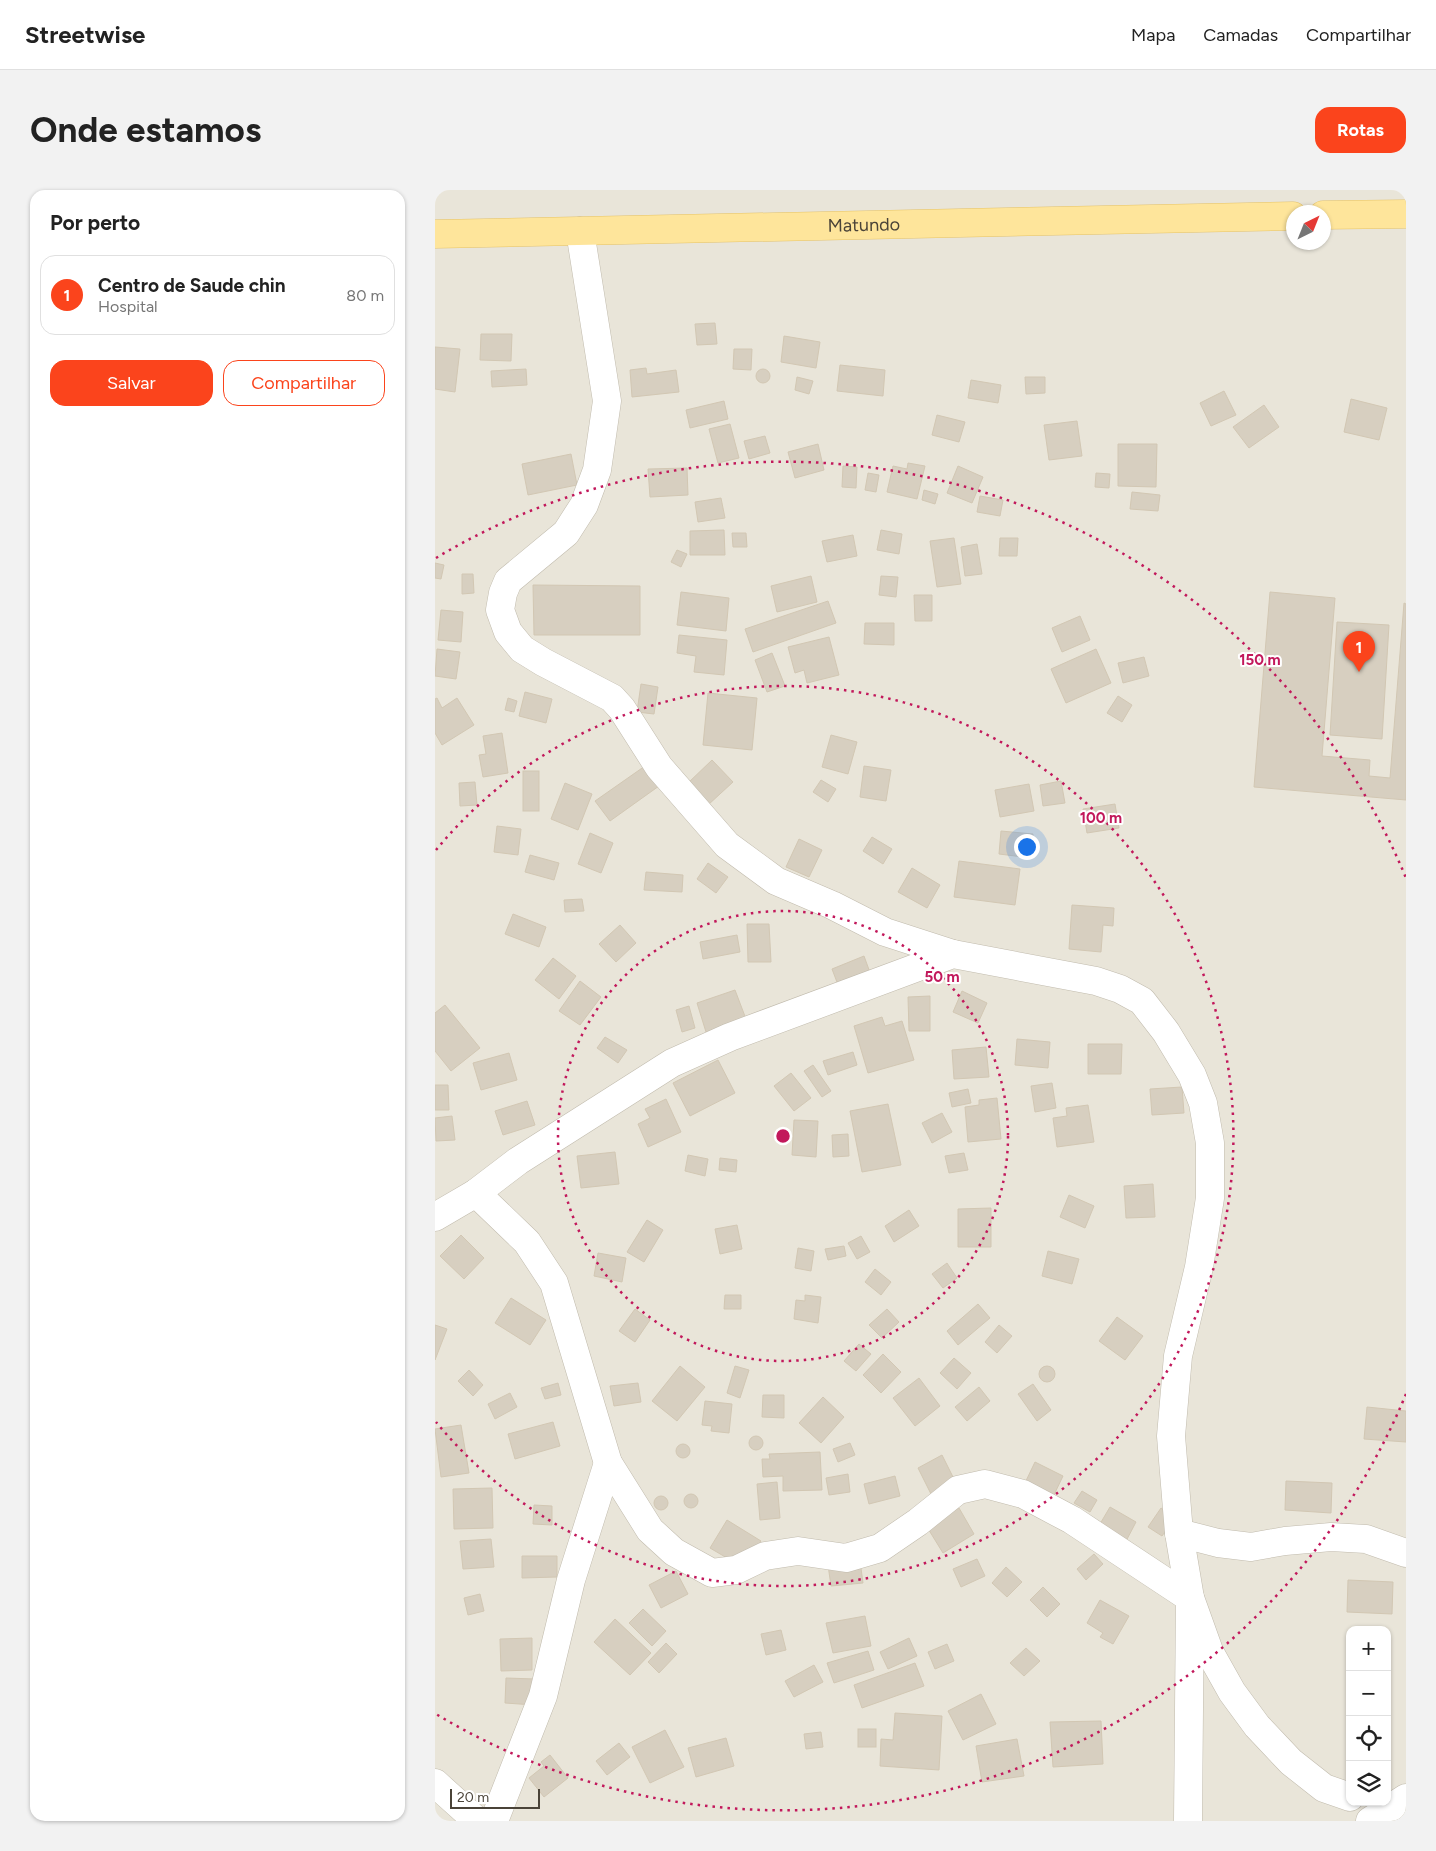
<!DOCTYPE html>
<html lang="pt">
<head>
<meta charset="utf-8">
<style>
  body { margin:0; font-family:Figtree,sans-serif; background:#f2f2f2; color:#222 }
  .controls { position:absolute; right:15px; bottom:15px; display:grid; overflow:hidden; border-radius:10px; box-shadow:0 1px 4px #0004 }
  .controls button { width:45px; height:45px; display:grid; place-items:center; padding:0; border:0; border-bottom:1px solid #e0e0e0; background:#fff; color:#222; font:25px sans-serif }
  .compass { position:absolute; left:851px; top:15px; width:45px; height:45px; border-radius:50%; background:#fff; box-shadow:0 1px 4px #0004; rotate:43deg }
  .scale { position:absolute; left:15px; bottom:12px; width:90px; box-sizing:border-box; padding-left:5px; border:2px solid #4a4338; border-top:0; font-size:14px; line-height:18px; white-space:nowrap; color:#4a4338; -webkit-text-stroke:4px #fff; paint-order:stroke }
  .you { position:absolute; left:591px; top:656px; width:18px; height:18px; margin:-12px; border:4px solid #fff; border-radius:50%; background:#1a73e8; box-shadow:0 0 0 8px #1a73e833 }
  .badge { display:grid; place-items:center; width:32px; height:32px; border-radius:50%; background:#fb441c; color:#fff; font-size:16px; font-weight:700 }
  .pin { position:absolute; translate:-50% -41px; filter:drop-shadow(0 1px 2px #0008) }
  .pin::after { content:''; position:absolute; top:26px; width:18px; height:15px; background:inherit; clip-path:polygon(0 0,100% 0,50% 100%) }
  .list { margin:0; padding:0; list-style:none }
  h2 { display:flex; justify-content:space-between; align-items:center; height:65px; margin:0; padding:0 20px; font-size:21px }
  h2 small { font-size:16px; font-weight:400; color:#767676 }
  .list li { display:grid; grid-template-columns:32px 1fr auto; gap:15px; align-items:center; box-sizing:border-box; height:80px; margin:0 10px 10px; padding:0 10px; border:1px solid #e0e0e0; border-radius:15px }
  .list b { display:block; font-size:19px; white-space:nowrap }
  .list p { margin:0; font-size:16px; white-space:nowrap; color:#767676 }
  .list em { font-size:16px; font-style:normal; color:#767676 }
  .actions { display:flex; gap:10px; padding:15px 20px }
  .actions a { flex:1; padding:11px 0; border:1px solid #fb441c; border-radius:15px; text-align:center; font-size:18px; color:#fb441c }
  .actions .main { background:#fb441c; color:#fff }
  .icon { flex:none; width:28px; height:28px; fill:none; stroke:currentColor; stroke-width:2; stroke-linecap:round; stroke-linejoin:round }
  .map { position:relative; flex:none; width:971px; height:1631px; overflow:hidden; border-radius:15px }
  header { display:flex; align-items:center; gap:30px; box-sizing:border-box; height:70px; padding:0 25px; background:#fff; border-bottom:1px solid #e0e0e0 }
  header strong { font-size:24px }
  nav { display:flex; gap:28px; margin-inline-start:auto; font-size:18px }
  .intro { display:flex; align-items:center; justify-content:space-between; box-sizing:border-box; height:120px; padding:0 30px }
  h1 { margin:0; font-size:35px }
  .button { padding:12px 22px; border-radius:15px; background:#fb441c; color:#fff; font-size:18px; font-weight:700 }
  main { display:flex; gap:30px; padding:0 30px }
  aside { flex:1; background:#fff; border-radius:15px; box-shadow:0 1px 4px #0004 }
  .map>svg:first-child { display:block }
</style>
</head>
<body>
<header>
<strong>Streetwise</strong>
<nav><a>Mapa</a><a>Camadas</a><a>Compartilhar</a></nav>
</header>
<div class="intro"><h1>Onde estamos</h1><a class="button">Rotas</a></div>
<main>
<aside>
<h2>Por perto<small></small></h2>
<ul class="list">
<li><span class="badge">1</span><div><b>Centro de Saude chin</b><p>Hospital</p></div><em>80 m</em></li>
</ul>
<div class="actions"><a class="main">Salvar</a><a>Compartilhar</a></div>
</aside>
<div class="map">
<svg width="971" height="1631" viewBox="0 0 971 1631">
  <rect width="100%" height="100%" fill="#f5f2eb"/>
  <path fill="#e9e5d9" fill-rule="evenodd" d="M0,0H971V1631H0ZM858,22H888V52H858ZM915,1440H952V1612H915Z"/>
  <g fill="#d7cfc0" stroke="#d2c7b3">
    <path d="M280,133L282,154L262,155L260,134Z"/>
    <path d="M46,144H77L76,171L45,170Z"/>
    <path d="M349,146L385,152L381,178L346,172Z"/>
    <path d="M0,157L25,159L20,202L0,199Z"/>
    <path d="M299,159H317L316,180L298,179Z"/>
    <path d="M405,175L450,180L448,206L402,201Z"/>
    <path d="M211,178L212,184L241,180L244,202L197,207L195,180Z"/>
    <path d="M91,179L92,195L57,197L56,181Z"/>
    <circle cx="328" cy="186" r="7"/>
    <path d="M362,187L378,191L374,204L360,200Z"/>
    <path d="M590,187H610V203L591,204Z"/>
    <path d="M536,190L566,195L563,213L533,208Z"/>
    <path d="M789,201L801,225L776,236L765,213Z"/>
    <path d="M916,209L952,218L944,250L909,242Z"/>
    <path d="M289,211L293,229L255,238L251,220Z"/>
    <path d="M829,215L844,237L814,258L798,237Z"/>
    <path d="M502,225L530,232L524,252L497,245Z"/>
    <path d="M642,231L647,266L614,270L609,235Z"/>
    <path d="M295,234L304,268L283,273L274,239Z"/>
    <path d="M330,246L335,263L314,269L309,251Z"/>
    <path d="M383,254L389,280L360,288L353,262Z"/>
    <path d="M683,254H722L721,297L683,296Z"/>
    <path d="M136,264L142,295L93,305L87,274Z"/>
    <path d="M473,273L490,276L482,309L452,302L458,276L472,279Z"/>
    <path d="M408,276L422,277L421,298L407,297Z"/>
    <path d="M523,276L548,287L537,313L512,303Z"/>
    <path d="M252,278L253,305L215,307L213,279Z"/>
    <path d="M433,283L444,285L441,302L430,300Z"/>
    <path d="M661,283L675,284L674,298L660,297Z"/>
    <path d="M489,300L503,304L500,314L487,310Z"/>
    <path d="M697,302L725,305L723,321L695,319Z"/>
    <path d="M545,306L568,310L565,326L542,322Z"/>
    <path d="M286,308L290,328L263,332L260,312Z"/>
    <path d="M289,340L290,365H255V341Z"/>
    <path d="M446,340L467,344L464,364L442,360Z"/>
    <path d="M297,343H311L312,357H298Z"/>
    <path d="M418,345L422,366L392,372L387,351Z"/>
    <path d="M519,348L526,394L502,397L495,351Z"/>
    <path d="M565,348H583L582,366H564Z"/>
    <path d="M542,354L547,384L530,386L526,357Z"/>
    <path d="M242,360L252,364L246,377L236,372Z"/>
    <path d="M0,373L9,375L6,389L0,388Z"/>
    <path d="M27,384H38L39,403L27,404Z"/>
    <path d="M376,386L382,412L342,422L336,396Z"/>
    <path d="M446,386L463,387L461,407L444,405Z"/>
    <path d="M98,395L205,396V445H99Z"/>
    <path d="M246,402L294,408L291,441L242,435Z"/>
    <path d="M835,402L900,408L887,566L935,570L934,586L955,588L969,413L971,414V610L819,597Z"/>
    <path d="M479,405H497V431H480Z"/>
    <path d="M393,411L401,433L318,462L310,439Z"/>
    <path d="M6,420L28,422L26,452L3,450Z"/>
    <path d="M645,426L655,450L627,462L617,438Z"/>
    <path d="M902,432L954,435L947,549L895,545Z"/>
    <path d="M430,433H459V455L429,454Z"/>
    <path d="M244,445L292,450L289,485L259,482L261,466L242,463Z"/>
    <path d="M394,447L404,485L372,493L369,480L360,483L353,457Z"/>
    <path d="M2,459L25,462L21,489L0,486Z"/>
    <path d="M661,459L676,493L631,513L616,479Z"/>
    <path d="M337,463L350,496L332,502L320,470Z"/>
    <path d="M709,467L714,486L688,493L683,473Z"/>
    <path d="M206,494L223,497L219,524L202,522Z"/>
    <path d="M90,502L117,509L111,533L84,526Z"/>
    <path d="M273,503L322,508L317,560L268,555Z"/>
    <path d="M683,506L697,515L687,532L672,523Z"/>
    <path d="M2,508L7,518L22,508L39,535L7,555L0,543V509Z"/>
    <path d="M73,508L82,511L79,522L70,520Z"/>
    <path d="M67,543L73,583L48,587L44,565L51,564L48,546Z"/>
    <path d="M396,545L422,552L413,584L387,577Z"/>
    <path d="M277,570L298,592L273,615L253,593Z"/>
    <path d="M210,576L224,596L175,631L160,611Z"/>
    <path d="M429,576L456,580L451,611L425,607Z"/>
    <rect x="88" y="581" width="16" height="40"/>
    <path d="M386,590L401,599L393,612L378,602Z"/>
    <path d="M626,591L630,613L608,616L605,595Z"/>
    <path d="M40,592L42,615L25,616L24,593Z"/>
    <path d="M130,593L157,604L143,640L116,629Z"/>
    <path d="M594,594L599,621L565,627L560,600Z"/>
    <path d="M680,614L684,638L652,643L648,619Z"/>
    <path d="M62,636L86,639L83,665L59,662Z"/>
    <path d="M566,641L598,644L596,668L564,664Z"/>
    <path d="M155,643L178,653L166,683L143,674Z"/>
    <path d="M437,647L457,659L448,674L428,661Z"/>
    <path d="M364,649L387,660L374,687L351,677Z"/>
    <path d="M95,665L124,673L119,690L90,682Z"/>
    <path d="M524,671L585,679L580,715L519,707Z"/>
    <path d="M273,673L293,687L281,703L262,689Z"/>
    <path d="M477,678L505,695L492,718L463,702Z"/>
    <path d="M211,682L248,685L247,702L209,700Z"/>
    <path d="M147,709L149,721L130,722L129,710Z"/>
    <path d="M637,715L679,718L678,736L668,735L666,762L634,759Z"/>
    <path d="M78,724L111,737L104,757L70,744Z"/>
    <path d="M312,734H334L336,772H313Z"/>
    <path d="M185,735L201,753L181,772L164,754Z"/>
    <path d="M302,745L305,762L268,769L265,752Z"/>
    <path d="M429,766L437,788L405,800L397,779Z"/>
    <path d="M118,768L141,786L124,809L100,790Z"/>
    <path d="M145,791L166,807L145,835L124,821Z"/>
    <path d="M300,800L311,829L271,842L262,813Z"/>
    <path d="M527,801L552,813L543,833L518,822Z"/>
    <path d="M495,806V841H474L473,807Z"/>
    <path d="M10,815L45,858L16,881L0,861V823Z"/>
    <path d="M254,816L260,838L247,842L241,820Z"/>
    <path d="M447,827L450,836L467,831L479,870L433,883L419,836Z"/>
    <path d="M170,847L192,860L183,873L162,858Z"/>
    <path d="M582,849L615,852L613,878L580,875Z"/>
    <path d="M653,854H687L686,884H653Z"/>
    <path d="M551,857L554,887L519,889L517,860Z"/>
    <path d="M418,862L422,875L393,885L388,871Z"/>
    <path d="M74,863L82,890L46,900L38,873Z"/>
    <path d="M283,870L300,903L255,926L238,893Z"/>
    <path d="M378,875L396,901L387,907L369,881Z"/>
    <path d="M356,883L376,908L359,921L339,896Z"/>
    <path d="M617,893L621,918L600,922L596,896Z"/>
    <path d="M0,895H13L14,920H0Z"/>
    <path d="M747,897L749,923L717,925L715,899Z"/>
    <path d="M533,899L536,913L517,917L514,903Z"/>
    <path d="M562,908L566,949L533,952L530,917L544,915V910Z"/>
    <path d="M231,909L246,942L213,957L203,934L215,928L210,919Z"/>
    <path d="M92,911L100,935L68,945L60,921Z"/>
    <path d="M453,914L466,975L427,982L415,921Z"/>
    <path d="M653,915L659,952L622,957L618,928L632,926L631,918Z"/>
    <path d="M507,923L517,942L497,953L487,933Z"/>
    <path d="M17,926L20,950L1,951L0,928Z"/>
    <path d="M359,930L383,931L381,967L357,965Z"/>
    <path d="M413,944L414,966L398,967L397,945Z"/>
    <path d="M180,962L184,994L146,998L142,966Z"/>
    <path d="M529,963L533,980L514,983L510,966Z"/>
    <path d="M253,965L273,969L270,986L250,981Z"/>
    <path d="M285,968L302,970L301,982L284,980Z"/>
    <path d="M718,994L720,1027L691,1028L689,996Z"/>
    <path d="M634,1005L659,1016L650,1038L625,1027Z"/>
    <path d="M556,1018V1057H523V1019Z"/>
    <path d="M474,1020L484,1036L459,1052L450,1036Z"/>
    <path d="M212,1030L228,1040L209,1072L192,1062Z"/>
    <path d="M302,1035L307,1059L285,1064L280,1039Z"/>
    <path d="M26,1045L49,1068L29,1089L5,1066Z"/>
    <path d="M426,1046L435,1062L422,1069L413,1053Z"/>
    <path d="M409,1056L411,1066L393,1070L390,1059Z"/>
    <path d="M363,1058L379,1061L376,1081L360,1078Z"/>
    <path d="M613,1061L644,1069L637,1094L607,1086Z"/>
    <path d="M163,1063L191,1068L187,1092L159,1086Z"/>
    <path d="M512,1073L522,1088L508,1098L497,1084Z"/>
    <path d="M440,1079L456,1092L446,1105L430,1092Z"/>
    <path d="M290,1105H306V1119H289Z"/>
    <path d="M370,1105L386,1107L383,1133L359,1129L361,1110L370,1111Z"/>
    <path d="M76,1108L111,1130L95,1155L60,1133Z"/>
    <path d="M543,1114L555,1128L523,1155L512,1141Z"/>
    <path d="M200,1119L215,1130L200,1152L184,1141Z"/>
    <path d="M452,1119L464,1132L447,1148L434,1135Z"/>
    <path d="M682,1127L708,1146L690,1170L664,1151Z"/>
    <path d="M0,1135L12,1139L0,1170Z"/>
    <path d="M564,1135L577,1146L562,1163L550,1152Z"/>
    <path d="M424,1154L436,1164L421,1181L409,1171Z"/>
    <path d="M448,1164L466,1182L446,1203L428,1185Z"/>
    <path d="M519,1168L536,1183L522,1199L505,1183Z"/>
    <circle cx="612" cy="1184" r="8"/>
    <path d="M245,1176L270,1197L242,1231L217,1211Z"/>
    <path d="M300,1176L314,1180L305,1208L292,1203Z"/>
    <path d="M34,1180L48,1195L38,1206L23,1191Z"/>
    <path d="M484,1188L505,1216L480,1236L458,1208Z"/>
    <path d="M123,1193L126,1205L110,1209L106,1198Z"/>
    <path d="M203,1193L206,1212L179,1216L175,1196Z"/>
    <path d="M598,1194L616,1220L602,1231L583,1204Z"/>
    <path d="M544,1197L555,1211L532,1231L520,1217Z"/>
    <path d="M75,1203L82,1217L60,1229L53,1214Z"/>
    <path d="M328,1205H349V1228L327,1227Z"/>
    <path d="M388,1207L409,1227L386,1253L364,1233Z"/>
    <path d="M270,1211L297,1214L294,1243L276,1241L277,1236L267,1235Z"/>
    <path d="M932,1217L971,1221V1252L929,1249Z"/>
    <path d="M118,1232L125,1256L80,1269L73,1244Z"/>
    <path d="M26,1235L34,1283L6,1287L0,1239Z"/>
    <circle cx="321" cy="1253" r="7"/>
    <path d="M415,1253L420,1265L403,1272L398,1259Z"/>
    <circle cx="248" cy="1261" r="7"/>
    <path d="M385,1262L387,1300L348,1301V1286L328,1287L327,1269H335L334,1264Z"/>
    <path d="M507,1265L520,1291L496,1304L483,1278Z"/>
    <path d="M600,1272L628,1286L617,1309L589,1295Z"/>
    <path d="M413,1284L415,1302L394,1305L391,1288Z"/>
    <path d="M460,1286L465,1306L434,1314L429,1294Z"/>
    <path d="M851,1291L897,1293L896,1323L850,1320Z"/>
    <path d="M342,1292L345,1328L325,1330L322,1294Z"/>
    <path d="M57,1298L58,1338L19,1339L18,1299Z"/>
    <path d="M647,1301L662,1310L655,1322L639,1313Z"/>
    <circle cx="256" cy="1311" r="7"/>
    <circle cx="226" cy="1313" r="7"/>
    <path d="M99,1315L117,1316V1335L98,1334Z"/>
    <path d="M675,1317L701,1332L689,1355L662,1339Z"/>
    <path d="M524,1318L539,1344L508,1363L492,1337Z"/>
    <path d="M726,1318L740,1328L727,1346L713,1337Z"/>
    <path d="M292,1330L326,1351L309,1378L275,1358Z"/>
    <path d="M56,1349L59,1377L28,1379L25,1351Z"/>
    <path d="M659,1364L668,1374L651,1390L642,1379Z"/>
    <path d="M87,1366H122V1387L87,1388Z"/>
    <path d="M542,1369L550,1386L526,1397L518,1379Z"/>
    <path d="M425,1371L428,1393L396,1396L393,1375Z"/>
    <path d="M571,1377L587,1392L572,1407L557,1393Z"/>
    <path d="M241,1381L253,1404L226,1418L214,1395Z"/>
    <path d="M913,1390L958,1392L957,1424L912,1422Z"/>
    <path d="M608,1397L625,1414L612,1427L595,1410Z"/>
    <path d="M45,1404L49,1421L33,1425L29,1408Z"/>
    <path d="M665,1410L694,1426L678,1454L665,1447L668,1443L652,1433Z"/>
    <path d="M208,1419L231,1441L217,1456L194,1433Z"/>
    <path d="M430,1426L436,1456L398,1463L391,1433Z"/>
    <path d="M180,1429L216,1463L195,1485L159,1452Z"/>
    <path d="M346,1440L351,1460L331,1465L326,1444Z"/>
    <path d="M97,1448V1480L66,1481L65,1449Z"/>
    <path d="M474,1448L482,1466L453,1479L445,1462Z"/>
    <path d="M231,1453L242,1464L224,1483L213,1472Z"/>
    <path d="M512,1454L519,1471L500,1479L493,1462Z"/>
    <path d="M591,1458L605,1471L589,1486L575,1473Z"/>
    <path d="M433,1461L439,1480L399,1493L392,1473Z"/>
    <path d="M480,1473L489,1496L427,1518L419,1495Z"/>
    <path d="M379,1475L388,1492L359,1507L350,1491Z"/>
    <path d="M71,1488L100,1489L99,1515L70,1513Z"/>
    <path d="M546,1504L561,1534L528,1550L513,1521Z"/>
    <path d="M460,1523L507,1526L504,1580L445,1576L446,1549L458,1550Z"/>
    <path d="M666,1531L668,1574L618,1577L615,1532Z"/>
    <rect x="423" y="1539" width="18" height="18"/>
    <path d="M230,1540L249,1577L215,1593L197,1557Z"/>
    <path d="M386,1542L388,1557L371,1559L369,1544Z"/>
    <path d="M291,1548L299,1576L261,1587L253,1558Z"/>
    <path d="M582,1549L589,1586L547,1592L541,1556Z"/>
    <path d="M184,1553L195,1567L172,1585L161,1571Z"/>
    <path d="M115,1565L133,1588L109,1607L94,1588L109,1576L106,1572Z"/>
  </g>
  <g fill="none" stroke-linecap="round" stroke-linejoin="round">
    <g stroke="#c1bbad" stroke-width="29">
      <g id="minor">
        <path d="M145,41L172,211L162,280L149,315L131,343L73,391L68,403L65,420L73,442L87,459L108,472L177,508L187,519L224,577L292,655L341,691L397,715L450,742L518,764"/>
        <path d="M41,1003L92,1052L119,1093L173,1273L215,1340L239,1362L277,1383L301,1380L330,1366L363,1361L411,1368L445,1358L483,1332L523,1300L550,1294L588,1304L637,1330L755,1408L774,1461L797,1502L822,1536L856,1572L889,1598L915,1607"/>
        <path d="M0,1027L41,1003L83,971L237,873L295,847L518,764L661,791L685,799L707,811L731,842L757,885L768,913L775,953V1008L764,1077L743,1166L736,1246L744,1343L755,1408L753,1631"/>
        <path d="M744,1343L783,1353L816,1357L850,1351L896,1347L931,1349L971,1363"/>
        <path d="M0,1593L42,1631"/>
        <path d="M59,1631L108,1506L136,1390L173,1273"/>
        <path d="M935,1631L971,1608"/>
      </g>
    </g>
    <g stroke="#e5c369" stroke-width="29">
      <g id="primary">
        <path d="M888,25L971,24"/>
        <path id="s1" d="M0,44L858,26"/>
      </g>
    </g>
    <use href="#minor" stroke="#fff" stroke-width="28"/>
    <use href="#primary" stroke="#fee59b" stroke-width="28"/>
  </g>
  <g fill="none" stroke="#c2185b" stroke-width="2.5" stroke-dasharray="2.5 5">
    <circle cx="348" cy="946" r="225"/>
    <path d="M1 660A450 450 0 1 1 1 1232"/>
    <path d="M971 1204A674 674 0 0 1 1 1524M1 368A674 674 0 0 1 971 688"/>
  </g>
  <g text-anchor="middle" stroke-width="4" stroke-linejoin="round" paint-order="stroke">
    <g font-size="18" fill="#4a4338" stroke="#fff">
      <text dy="6" stroke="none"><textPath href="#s1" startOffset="429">Matundo</textPath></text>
    </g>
  </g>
  <circle cx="348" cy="946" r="8" fill="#c2185b" stroke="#fff" stroke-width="2.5"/>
  <g font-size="15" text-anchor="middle" font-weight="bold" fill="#c2185b" stroke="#fff" stroke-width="4" stroke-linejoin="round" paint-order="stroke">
    <text x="825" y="475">150 m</text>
    <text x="666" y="633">100 m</text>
    <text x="507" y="792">50 m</text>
  </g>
</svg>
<div class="controls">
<button>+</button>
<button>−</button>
<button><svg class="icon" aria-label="locate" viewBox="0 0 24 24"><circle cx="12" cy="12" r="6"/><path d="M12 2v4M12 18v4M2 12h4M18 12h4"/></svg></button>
<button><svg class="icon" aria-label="layers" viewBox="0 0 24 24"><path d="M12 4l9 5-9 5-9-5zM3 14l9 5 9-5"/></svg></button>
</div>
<svg class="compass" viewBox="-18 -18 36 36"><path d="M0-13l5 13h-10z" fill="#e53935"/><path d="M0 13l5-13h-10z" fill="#767676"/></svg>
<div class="scale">20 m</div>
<div class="you"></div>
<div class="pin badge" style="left:924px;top:482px">1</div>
</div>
</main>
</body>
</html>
